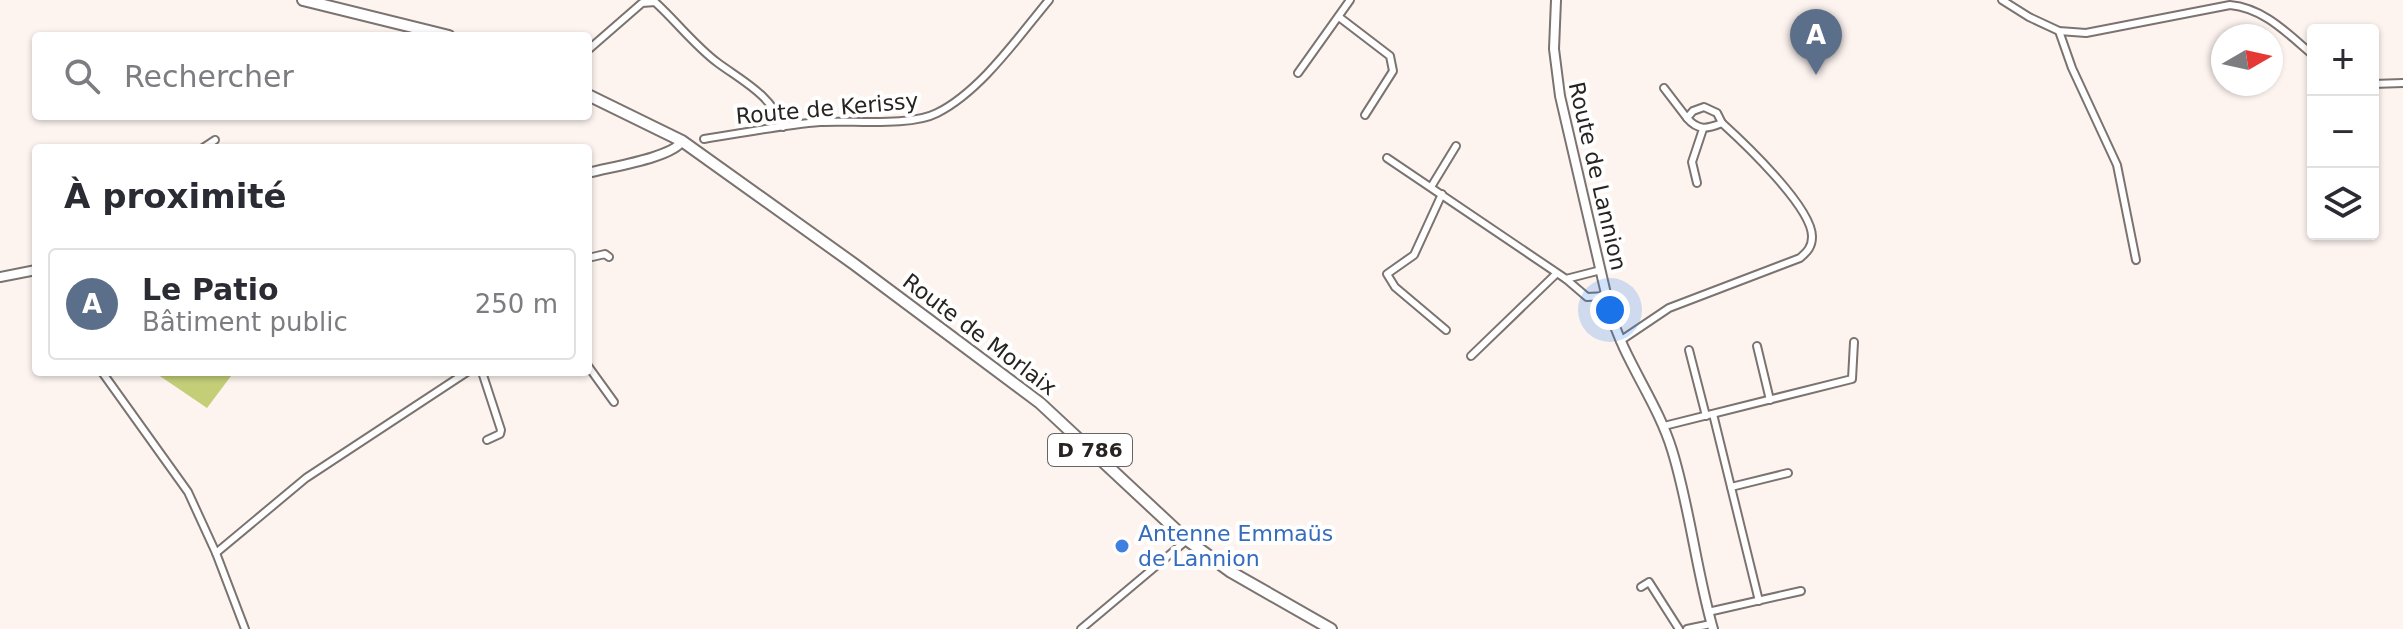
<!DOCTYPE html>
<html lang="fr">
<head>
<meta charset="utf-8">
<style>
  body { margin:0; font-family:"DejaVu Sans",sans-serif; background:#f2f2f3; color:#2b2b33 }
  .controls { position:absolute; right:24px; top:24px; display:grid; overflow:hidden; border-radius:8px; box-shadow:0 2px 6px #0004 }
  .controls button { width:72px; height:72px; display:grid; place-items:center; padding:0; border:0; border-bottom:2px solid #e1e1e2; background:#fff; color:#2b2b33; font:40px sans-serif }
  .compass { position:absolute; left:2211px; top:24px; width:72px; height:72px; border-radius:50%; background:#fff; box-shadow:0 2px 6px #0004; rotate:81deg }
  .you { position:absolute; left:1610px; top:310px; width:28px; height:28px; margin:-20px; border:6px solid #fff; border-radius:50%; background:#1a73e8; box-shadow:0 0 0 12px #1a73e833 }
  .badge { display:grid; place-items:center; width:52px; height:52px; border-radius:50%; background:#8935a3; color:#fff; font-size:26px; font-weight:700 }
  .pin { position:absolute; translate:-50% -66px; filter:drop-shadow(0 2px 4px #0008) }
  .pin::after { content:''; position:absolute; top:42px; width:28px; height:24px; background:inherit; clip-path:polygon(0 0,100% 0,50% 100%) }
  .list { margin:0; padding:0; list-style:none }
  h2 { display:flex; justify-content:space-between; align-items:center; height:104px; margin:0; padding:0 32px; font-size:34px }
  h2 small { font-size:26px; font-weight:400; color:#7c7c81 }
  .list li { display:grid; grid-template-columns:52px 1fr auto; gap:24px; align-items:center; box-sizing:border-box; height:112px; margin:0 16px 16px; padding:0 16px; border:2px solid #e1e1e2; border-radius:8px }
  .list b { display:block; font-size:30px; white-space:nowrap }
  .list p { margin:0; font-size:26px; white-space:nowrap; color:#7c7c81 }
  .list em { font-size:26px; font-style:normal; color:#7c7c81 }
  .icon { flex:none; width:44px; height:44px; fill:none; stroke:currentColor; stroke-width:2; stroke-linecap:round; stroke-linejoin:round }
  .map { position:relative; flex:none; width:2403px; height:629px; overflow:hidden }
  .search { position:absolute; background:#fff; box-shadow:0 2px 6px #0004; left:32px; top:32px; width:560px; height:88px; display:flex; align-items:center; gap:20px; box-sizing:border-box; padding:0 28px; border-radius:8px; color:#7c7c81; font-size:30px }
  .panel { position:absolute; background:#fff; box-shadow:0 2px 6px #0004; left:32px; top:144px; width:560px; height:232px; border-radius:8px }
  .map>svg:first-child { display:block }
</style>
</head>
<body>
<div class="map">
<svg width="2403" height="629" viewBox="0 0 2403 629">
  <rect width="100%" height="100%" fill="#fdf4f0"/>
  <path fill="#c3ce77" d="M154,372H234L207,408Z"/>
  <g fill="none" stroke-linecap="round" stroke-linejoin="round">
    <g stroke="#7b7370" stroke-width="10">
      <g id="minor">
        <path d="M2002,0L2029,17L2059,31L2086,33L2230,5C2264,8 2288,34 2313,55"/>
        <path d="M1339,17L1390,56L1393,71L1365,115"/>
        <path d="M2059,31L2072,68L2117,165L2136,260"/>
        <path d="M588,50L642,3L655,2C676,21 695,46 718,63C744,82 771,95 783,127"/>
        <path d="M1298,73L1350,0"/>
        <path d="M2373,84L2403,83"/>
        <path d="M1664,88L1687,118"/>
        <path d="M1704,107L1717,113L1722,123C1707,129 1698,131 1687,118L1693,111Z"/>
        <path d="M704,139C743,133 782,125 820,122C852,120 910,127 937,113C981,91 1018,37 1049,0"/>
        <path d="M203,148L215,140"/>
        <path d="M1387,158L1566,279L1587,297L1607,296"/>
        <path d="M1697,183L1692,162L1703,129"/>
        <path d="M1431,187L1456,146"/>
        <path d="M1442,194L1414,255L1387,274L1395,287L1446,330"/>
        <path d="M588,258L605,254L609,257"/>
        <path d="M1566,279L1601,270"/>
        <path d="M1620,341L1669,308L1800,258C1807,252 1812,247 1812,237C1813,208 1743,142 1722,123"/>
        <path d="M1757,346L1770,400"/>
        <path d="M1689,350L1706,416"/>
        <path d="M1471,356L1556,274"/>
        <path d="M588,366L614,402"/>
        <path d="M102,372L188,492L216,553L245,629"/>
        <path d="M482,372L501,430L500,434L487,440"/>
        <path d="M1713,414L1759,601"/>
        <path d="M1664,426L1852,379L1854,342"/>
        <path d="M1731,487L1788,473"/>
        <path d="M216,553L306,478L467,372"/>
        <path d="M1641,587L1649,582L1679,629"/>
        <path d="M1708,612L1801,591"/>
        <path d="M1081,629L1187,540"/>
        <path d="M1687,629L1711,624"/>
      </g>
    </g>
    <g stroke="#7b7370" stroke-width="12">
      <g id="tertiary">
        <path d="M1556,0L1554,49L1560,96L1610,311C1624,361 1657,401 1672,450C1690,508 1696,570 1713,629"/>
        <path d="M588,173C609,167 672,158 682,141"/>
        <path d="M0,277L36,270"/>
      </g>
    </g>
    <g stroke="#7b7370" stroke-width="14">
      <g id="primary">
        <path d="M303,0L449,36"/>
        <path d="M588,95L682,141L854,264L1040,403L1187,540L1231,572L1331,629"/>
      </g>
    </g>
    <use href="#minor" stroke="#fff" stroke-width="6"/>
    <use href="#tertiary" stroke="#fff" stroke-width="8"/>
    <use href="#primary" stroke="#fff" stroke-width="10"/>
  </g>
  <circle fill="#3f7fe0" stroke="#fff" stroke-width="3" cx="1122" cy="546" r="8"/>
  <g text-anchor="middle" stroke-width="8" stroke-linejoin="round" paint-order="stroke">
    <rect fill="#fff" stroke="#676564" stroke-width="2" x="1048" y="434" width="84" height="32" rx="6"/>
    <g font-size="20" font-weight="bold" fill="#262322">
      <text x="1090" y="457">D 786</text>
    </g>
    <g font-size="22" fill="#262322" stroke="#fff">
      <text transform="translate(827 108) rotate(-5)" y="8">Route de Kerissy</text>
      <text transform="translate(1598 176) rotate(77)" y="8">Route de Lannion</text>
      <text transform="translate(980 334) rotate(37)" y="8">Route de Morlaix</text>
    </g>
    <g font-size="22" fill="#366cbe" stroke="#fff" text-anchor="start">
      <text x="1138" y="541">Antenne Emmaüs<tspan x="1138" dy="25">de Lannion</tspan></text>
    </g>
  </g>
</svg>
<div class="controls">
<button>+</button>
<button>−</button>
<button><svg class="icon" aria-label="layers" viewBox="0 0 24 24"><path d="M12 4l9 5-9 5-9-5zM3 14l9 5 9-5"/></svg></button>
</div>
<svg class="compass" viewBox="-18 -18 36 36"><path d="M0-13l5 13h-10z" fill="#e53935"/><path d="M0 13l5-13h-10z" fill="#7c7c81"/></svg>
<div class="you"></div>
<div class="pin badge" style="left:1816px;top:75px;background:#5c6f8a">A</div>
<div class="search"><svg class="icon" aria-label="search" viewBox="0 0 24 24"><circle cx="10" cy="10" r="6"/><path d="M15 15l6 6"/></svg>Rechercher</div>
<section class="panel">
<h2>À proximité<small></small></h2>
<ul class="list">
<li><span class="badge" style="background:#5c6f8a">A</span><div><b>Le Patio</b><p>Bâtiment public</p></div><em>250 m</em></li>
</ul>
</section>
</div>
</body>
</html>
